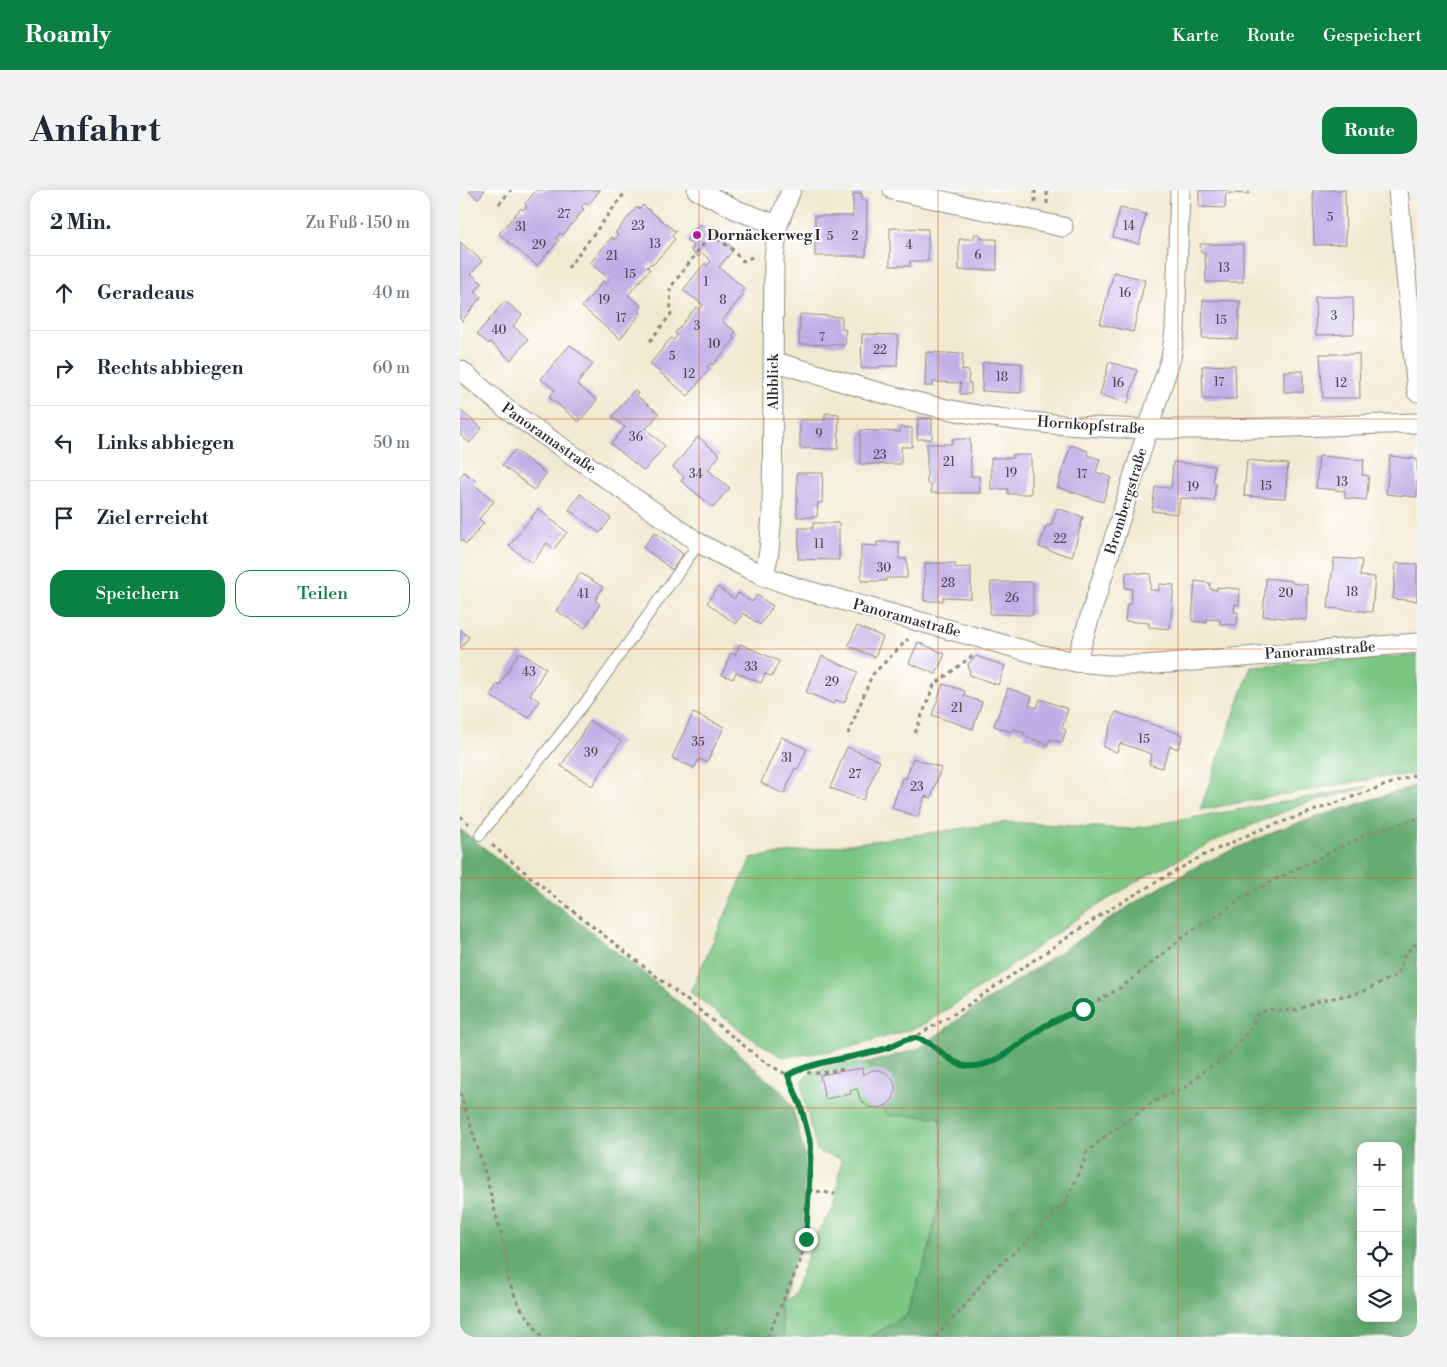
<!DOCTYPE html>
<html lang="de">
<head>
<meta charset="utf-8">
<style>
  body { margin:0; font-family:"Libre Bodoni",serif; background:#f2f2f3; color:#1f2937 }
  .controls { position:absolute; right:15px; bottom:15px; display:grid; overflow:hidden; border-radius:10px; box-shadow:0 2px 12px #0003 }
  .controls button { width:45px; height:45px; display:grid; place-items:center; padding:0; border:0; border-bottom:1px solid #e0e1e3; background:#fff; color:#1f2937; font:25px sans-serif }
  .stop { position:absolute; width:15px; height:15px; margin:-11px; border:4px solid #0b8043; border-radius:50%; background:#fff }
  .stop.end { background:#0b8043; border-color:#fff; box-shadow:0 1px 5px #0008 }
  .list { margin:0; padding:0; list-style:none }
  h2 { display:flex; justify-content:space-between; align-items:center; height:65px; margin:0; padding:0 20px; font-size:21px }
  h2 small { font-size:16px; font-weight:400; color:#747a83 }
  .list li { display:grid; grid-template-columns:32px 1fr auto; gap:15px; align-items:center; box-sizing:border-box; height:75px; padding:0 20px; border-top:1px solid #e0e1e3 }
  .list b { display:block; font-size:19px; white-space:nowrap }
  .list em { font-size:16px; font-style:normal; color:#747a83 }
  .actions { display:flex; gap:10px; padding:15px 20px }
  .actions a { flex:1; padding:11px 0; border:1px solid #0b8043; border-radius:15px; text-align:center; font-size:18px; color:#0b8043 }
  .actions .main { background:#0b8043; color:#fff }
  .icon { flex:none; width:28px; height:28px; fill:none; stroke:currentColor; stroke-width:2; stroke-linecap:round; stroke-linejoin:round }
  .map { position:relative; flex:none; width:957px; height:1147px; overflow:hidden; border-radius:15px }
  header { display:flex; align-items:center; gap:30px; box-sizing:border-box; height:70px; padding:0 25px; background:#0b8043; color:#fff }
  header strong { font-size:24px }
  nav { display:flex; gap:28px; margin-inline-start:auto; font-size:18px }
  .intro { display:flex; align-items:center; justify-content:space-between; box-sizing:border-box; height:120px; padding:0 30px }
  h1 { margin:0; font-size:35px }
  .button { padding:12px 22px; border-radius:15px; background:#0b8043; color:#fff; font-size:18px; font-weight:700 }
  main { display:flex; gap:30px; padding:0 30px }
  aside { flex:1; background:#fff; border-radius:15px; box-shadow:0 2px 12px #0003 }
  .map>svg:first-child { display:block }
</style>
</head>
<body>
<header>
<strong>Roamly</strong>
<nav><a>Karte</a><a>Route</a><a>Gespeichert</a></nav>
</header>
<div class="intro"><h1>Anfahrt</h1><a class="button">Route</a></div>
<main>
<aside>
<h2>2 Min.<small>Zu Fuß · 150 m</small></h2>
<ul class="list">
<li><svg class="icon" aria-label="ahead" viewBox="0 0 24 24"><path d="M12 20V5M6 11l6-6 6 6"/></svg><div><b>Geradeaus</b></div><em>40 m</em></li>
<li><svg class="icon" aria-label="right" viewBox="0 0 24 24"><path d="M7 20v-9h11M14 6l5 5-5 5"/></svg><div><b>Rechts abbiegen</b></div><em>60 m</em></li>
<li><svg class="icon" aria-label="left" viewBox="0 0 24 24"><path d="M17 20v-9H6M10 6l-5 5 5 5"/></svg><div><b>Links abbiegen</b></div><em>50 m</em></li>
<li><svg class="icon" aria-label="arrive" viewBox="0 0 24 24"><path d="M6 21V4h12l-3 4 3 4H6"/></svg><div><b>Ziel erreicht</b></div></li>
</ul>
<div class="actions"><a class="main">Speichern</a><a>Teilen</a></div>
</aside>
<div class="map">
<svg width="957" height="1147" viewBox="0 0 957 1147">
  <rect width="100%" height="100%" fill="#fff"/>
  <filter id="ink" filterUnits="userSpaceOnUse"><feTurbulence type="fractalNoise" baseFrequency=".02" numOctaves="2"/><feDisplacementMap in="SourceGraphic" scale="10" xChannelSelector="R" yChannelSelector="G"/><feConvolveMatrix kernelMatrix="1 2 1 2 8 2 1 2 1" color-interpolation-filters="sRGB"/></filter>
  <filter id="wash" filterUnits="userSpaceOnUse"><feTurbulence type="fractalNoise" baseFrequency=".0096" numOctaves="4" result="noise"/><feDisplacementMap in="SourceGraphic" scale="20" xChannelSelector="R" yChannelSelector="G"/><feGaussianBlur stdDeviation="1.12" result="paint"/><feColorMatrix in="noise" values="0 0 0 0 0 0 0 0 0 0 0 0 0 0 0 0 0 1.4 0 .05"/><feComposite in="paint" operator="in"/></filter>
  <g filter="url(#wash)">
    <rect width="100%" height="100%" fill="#f1ead2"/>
    <g fill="#7cc684" stroke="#547858">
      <path d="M957,465V585L921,587L740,620L791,476Z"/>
      <path d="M907,597L840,615L759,649L684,687L624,724L508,806L459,837L395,856L367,862L322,867L291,848L230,802L291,668L547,632L670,639Z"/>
      <path d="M408,873L425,925L480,927L484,987L469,1059L447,1125L409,1147H324L319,1111L333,1104L357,1043L372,1020L376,1010L381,969L357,961L344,910L342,891C356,872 386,874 408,873Z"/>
    </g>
    <g fill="#65ab72" stroke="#486b4e" fill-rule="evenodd">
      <path d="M957,595V1147H409L447,1125L469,1059L484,987L480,927L425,925L408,873L458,859L503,826L621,748L677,711L739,675L817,640ZM901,956H938V1128H901Z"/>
      <path d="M0,639L191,789L278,862L306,889L320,899L332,916L344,962L346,984L343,1006L344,1046L319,1111L324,1147H0Z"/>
    </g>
    <g id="blocks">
      <g fill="#bfafe6">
        <path d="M8,0H25L18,9Z"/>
        <path d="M76,0H140L128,15L125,13L121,17L124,19L103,45L100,43L96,48L99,50L77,76L39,44L61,18L63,20L67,16L65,14Z"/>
        <path d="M739,0H789V4L766,3L765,18L739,17Z"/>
        <path d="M853,0H885L886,54L854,55Z"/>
        <path d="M402,3V11L407,10L406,66H355V26H393V4Z"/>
        <path d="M183,15L216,42L212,46L215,49L193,75L191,73L187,77L190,79L168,105L182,116L179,121L181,123L160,149L122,117L143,91L146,94L149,89L130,73L152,47L154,50L158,45L155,43L177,17L179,19Z"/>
        <path d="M660,18L686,24L679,54L653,47Z"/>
        <path d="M240,34L248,40L249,39L274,59L259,77L284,98L281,103L283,105L262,131L276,142L272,147L275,149L253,175L251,173L247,177L249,179L228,206L190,174L211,148L214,150L217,145L215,143L236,117L239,120L243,115L223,100L245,73L247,76L251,71L242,63L239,67L231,61L234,56L226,50Z"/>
        <path d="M430,38L468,39V71H450V76H430Z"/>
        <path d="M515,44H520L522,49H537V80H499V49H513Z"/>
        <path d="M0,52L22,71L11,84L22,93L15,102L21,107L2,131L0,129Z"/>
        <path d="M740,54H783V92H746L745,63H741Z"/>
        <path d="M654,82L685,90L673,142L640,134Z"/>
        <path d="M855,107H893L894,144L856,145Z"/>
        <path d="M743,110L780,111L778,149L742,148Z"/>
        <path d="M45,111L62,125L53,136L68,149L51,170L30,152L29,154L17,144Z"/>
        <path d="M340,124L382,127V139L386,140L385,155L339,154Z"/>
        <path d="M402,144L438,145L437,176H420L419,178H401Z"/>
        <path d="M110,155L133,174L117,194L137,210L119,232L89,207L95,200L81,189Z"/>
        <path d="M466,162L503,164L502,180L509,181L508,193H511V204H500L501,193L473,192V196H465Z"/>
        <path d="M860,164H899L900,208H863Z"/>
        <path d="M523,172L562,173L561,203L522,201Z"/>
        <path d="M649,172L677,180L668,213L640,205Z"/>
        <path d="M775,175L776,209H743L742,176Z"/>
        <rect x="824" y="181" width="19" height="21"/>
        <path d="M174,200L178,203L176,205L199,224L186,239L205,256L184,281L151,254L165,237L152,227Z"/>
        <path d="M0,220L22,238L10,253L0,245Z"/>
        <path d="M365,223L379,224L378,259L340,258V230H365Z"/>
        <path d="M458,228H472V249H457Z"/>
        <path d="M440,237L452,238V257H441V274H400V240L440,242Z"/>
        <path d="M238,247L260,265L248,280L270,298L253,317L221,291L224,287L213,277Z"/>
        <path d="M492,249H510L511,286H519L520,303H471V294H467V254H492Z"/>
        <path d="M611,255L628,261L627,265L640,269L636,282L651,287L643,312L597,297Z"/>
        <path d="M55,260L86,284L74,300L42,275Z"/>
        <path d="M553,265H571V304H548V299H531V268H553Z"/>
        <path d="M859,266L904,270L902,285L909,286L906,310L885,308V301L856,298Z"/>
        <path d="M930,266L957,269V307L926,304Z"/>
        <path d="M787,270L828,274L825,308L784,306Z"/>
        <path d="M713,272L754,276L753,293H756L754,311L720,308L718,324L692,321L695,297L711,298Z"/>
        <path d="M4,282L16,291L13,294L34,311L19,329L24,333L6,354L0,349V287Z"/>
        <path d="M337,283H363L362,313H358L357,327H337Z"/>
        <path d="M120,304L151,328L140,343L109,320Z"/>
        <path d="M597,318L623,327L612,367L579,357L587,335L591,336Z"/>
        <path d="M78,319L107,342L94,359L87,353L72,373L49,356Z"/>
        <path d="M353,333H379V370L338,369L339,338H353Z"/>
        <path d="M195,342L223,364L212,380L183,357Z"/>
        <path d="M417,352H439V369H447V388H426V391H401V355L417,356Z"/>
        <path d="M874,368L902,370L900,386L915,387L912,422L868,418Z"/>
        <path d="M465,373H495V378L511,377V408L483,407V411H464Z"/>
        <path d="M936,373L957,374V411L933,409Z"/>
        <path d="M666,382L691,384L690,400L699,401V394L714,395L710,439L689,437V433L665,431L667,414H671L672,399L665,398Z"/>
        <path d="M120,383L143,397L135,411L140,414L125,438L96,421Z"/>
        <path d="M806,388L832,391V393L848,395L847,430L803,426Z"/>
        <path d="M735,391L750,393V399L757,400V397L780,399L779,415L775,414L774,422H778L777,435L760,434V430L747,429V433L732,431Z"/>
        <path d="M531,392H573V425L530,424Z"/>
        <path d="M258,397L274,409L278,403L292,412L297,405L313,416L300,435L283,423L276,434L247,413Z"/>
        <path d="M397,436L423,447L415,467L388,456Z"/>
        <path d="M0,440L9,447L0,459Z"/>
        <path d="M458,452L485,464L476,484L449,473Z"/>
        <path d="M280,454L319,471L312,486L305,484L301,493L276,482L273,489L262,485L271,463L275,465Z"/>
        <path d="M59,462L86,478L70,505L79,511L69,528L30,506L37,494L39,496Z"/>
        <path d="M362,466L398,482L384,513L376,510L374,514L346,502Z"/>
        <path d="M516,466L545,476L538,495L510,485L508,474Z"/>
        <path d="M483,494L505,501L504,506L522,512L513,539L472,525Z"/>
        <path d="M548,498L572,507L569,515L577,518L580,509L608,519L602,538L606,540L602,553L590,549L588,555L564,546L565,543L553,539L551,542L534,536Z"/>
        <path d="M656,522L723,545L718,559L710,556L702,578L689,574L692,564L660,553L657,562L643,557Z"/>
        <path d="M233,523L264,537L247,572L239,569L234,578L212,568Z"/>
        <path d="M130,531L161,551L132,596L101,576Z"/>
        <path d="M321,547L347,559L338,579L335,578L324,604L301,593Z"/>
        <path d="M387,557L420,571L403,610L370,598Z"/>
        <path d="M453,568L481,578L471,608L465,606L458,627L432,618L442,588L446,589Z"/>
        <path d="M402,878L403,885L412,880H418L425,882L432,888L435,895V901L433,909L427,915L420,918L408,917L400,909L397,899L390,901L391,904L365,909L360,885Z"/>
      </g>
    </g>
  </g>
  <g filter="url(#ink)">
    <use href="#blocks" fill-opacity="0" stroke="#8e8a7e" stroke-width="1"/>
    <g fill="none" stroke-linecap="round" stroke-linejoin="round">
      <g stroke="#8e8a7e" stroke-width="12">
        <path id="service" d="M20,645L132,504L239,353"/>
      </g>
      <g stroke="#8e8a7e" stroke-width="21">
        <g id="minor">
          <path d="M237,0L279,21L318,35"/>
          <path d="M433,0L603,37"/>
          <path d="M938,0L957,202"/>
          <path d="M313,171C380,191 448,213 518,225C663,248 811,237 957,233"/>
          <path d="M0,180L44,217L239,353C274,372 303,387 341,399L578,464L616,472L649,475H684L957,453"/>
          <path d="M304,387L309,361L312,325L314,68L318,35L331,0"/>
          <path d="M616,472L688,239L711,168L715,140L720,0"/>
        </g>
      </g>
      <g stroke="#8e8a7e" stroke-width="3" stroke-dasharray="4 4" stroke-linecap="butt">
        <path d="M575,0V12"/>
        <path d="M39,14L51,0"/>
        <path d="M587,14V0"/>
        <path d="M108,78L167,0"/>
        <path d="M190,151L211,124L210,98L251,44L269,57L283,71L295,66"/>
        <path d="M455,543L474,495L512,466"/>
        <path d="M388,544L412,485L448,449"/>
        <path d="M0,626L9,634"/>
        <path d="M32,655C119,728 211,796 299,868L313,877L328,885L353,874L408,863L453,848L499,821L648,720L740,667L797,641L957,584"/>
        <path d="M454,848L470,853L485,866L505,875L514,876L536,870L587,835L623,819L662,797L732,740L754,728L782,708L812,691L912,642L957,629"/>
        <path d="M341,878L343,881C358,886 369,881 384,879V881"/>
        <path d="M0,903L23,975L47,1067V1088L60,1117L82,1147"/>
        <path d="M349,1000L375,1004"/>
        <path d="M307,1147L340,1072L346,1049L348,1030L351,957L341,917L328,885"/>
        <path d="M475,1147L503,1118L530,1083L562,1056L605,1013L624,972L626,963L644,947L693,912L726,897L747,878L756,874L767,866L793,836L797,824L810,819L822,821L837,820L859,811L902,802L937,785L944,766L954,755L957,756"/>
      </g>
      <use href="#service" stroke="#fff" stroke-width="10"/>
      <use href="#minor" stroke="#fff" stroke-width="19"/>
    </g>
  </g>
  <g fill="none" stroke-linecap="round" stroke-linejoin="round" filter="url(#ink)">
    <path stroke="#0b8043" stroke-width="6" d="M346,1049L351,956L341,917L328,885C359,869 394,869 427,858C435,855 447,847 456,848C479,852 489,880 516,876C543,872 562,850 585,836C596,829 610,824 623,819"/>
  </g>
  <path fill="none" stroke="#df570e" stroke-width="1" stroke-opacity="0.55" d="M239,0V1147M478,0V1147M718,0V1147M0,229H957M0,459H957M0,688H957M0,918H957"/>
  <circle fill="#b5179e" stroke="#fff" stroke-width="2" cx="237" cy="45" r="5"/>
  <g text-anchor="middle" stroke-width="4" stroke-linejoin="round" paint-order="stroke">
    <g font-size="12" fill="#504c5a">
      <text x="104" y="28">27</text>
      <text x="870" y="31">5</text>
      <text x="178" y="40">23</text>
      <text x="669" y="40">14</text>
      <text x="61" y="41">31</text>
      <text x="370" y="50">5</text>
      <text x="395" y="50">2</text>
      <text x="195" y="58">13</text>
      <text x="79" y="59">29</text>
      <text x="449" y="59">4</text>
      <text x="518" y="69">6</text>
      <text x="152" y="70">21</text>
      <text x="764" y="82">13</text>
      <text x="170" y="88">15</text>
      <text x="246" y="96">1</text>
      <text x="665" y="107">16</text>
      <text x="144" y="114">19</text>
      <text x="263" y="114">8</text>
      <text x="874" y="130">3</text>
      <text x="161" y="132">17</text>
      <text x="761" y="134">15</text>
      <text x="237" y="140">3</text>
      <text x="39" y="144">40</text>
      <text x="362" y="151">7</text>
      <text x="254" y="158">10</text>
      <text x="420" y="164">22</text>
      <text x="212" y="170">5</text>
      <text x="229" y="188">12</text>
      <text x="542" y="191">18</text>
      <text x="759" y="196">17</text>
      <text x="658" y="197">16</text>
      <text x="881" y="197">12</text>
      <text x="359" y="248">9</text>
      <text x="176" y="251">36</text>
      <text x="420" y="269">23</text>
      <text x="489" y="276">21</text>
      <text x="551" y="287">19</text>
      <text x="236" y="288">34</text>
      <text x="622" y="288">17</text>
      <text x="882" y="296">13</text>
      <text x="806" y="300">15</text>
      <text x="733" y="301">19</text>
      <text x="600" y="353">22</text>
      <text x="359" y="358">11</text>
      <text x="424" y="382">30</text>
      <text x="488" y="397">28</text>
      <text x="892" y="406">18</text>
      <text x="826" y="407">20</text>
      <text x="123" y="408">41</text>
      <text x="552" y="412">26</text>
      <text x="291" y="481">33</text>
      <text x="69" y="486">43</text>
      <text x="372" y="496">29</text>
      <text x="497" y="522">21</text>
      <text x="684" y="553">15</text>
      <text x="238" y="556">35</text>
      <text x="131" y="567">39</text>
      <text x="327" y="572">31</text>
      <text x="395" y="588">27</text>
      <text x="457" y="601">23</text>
    </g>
    <g font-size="15" font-weight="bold" fill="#2b2b2b" stroke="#fff" text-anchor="start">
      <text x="247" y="50">Dornäckerweg I</text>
    </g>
    <g font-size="15" fill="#2b2b2b" stroke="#fff">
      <text transform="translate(313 192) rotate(-90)" y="5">Albblick</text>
      <text transform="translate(631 235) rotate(4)" y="5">Hornkopfstraße</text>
      <text transform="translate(89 248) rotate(35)" y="5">Panoramastraße</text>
      <text transform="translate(666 311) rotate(-73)" y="5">Brombergstraße</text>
      <text transform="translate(447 428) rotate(15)" y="5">Panoramastraße</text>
      <text transform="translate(860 460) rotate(-4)" y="5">Panoramastraße</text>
    </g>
  </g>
</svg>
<div class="controls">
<button>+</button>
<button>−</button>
<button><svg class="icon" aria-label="locate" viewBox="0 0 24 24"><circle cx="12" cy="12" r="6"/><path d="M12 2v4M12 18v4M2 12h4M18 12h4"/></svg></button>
<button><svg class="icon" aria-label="layers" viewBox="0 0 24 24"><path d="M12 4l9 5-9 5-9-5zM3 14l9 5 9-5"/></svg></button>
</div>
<div class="stop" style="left:623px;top:819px"></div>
<div class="stop end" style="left:346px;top:1049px"></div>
</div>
</main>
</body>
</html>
